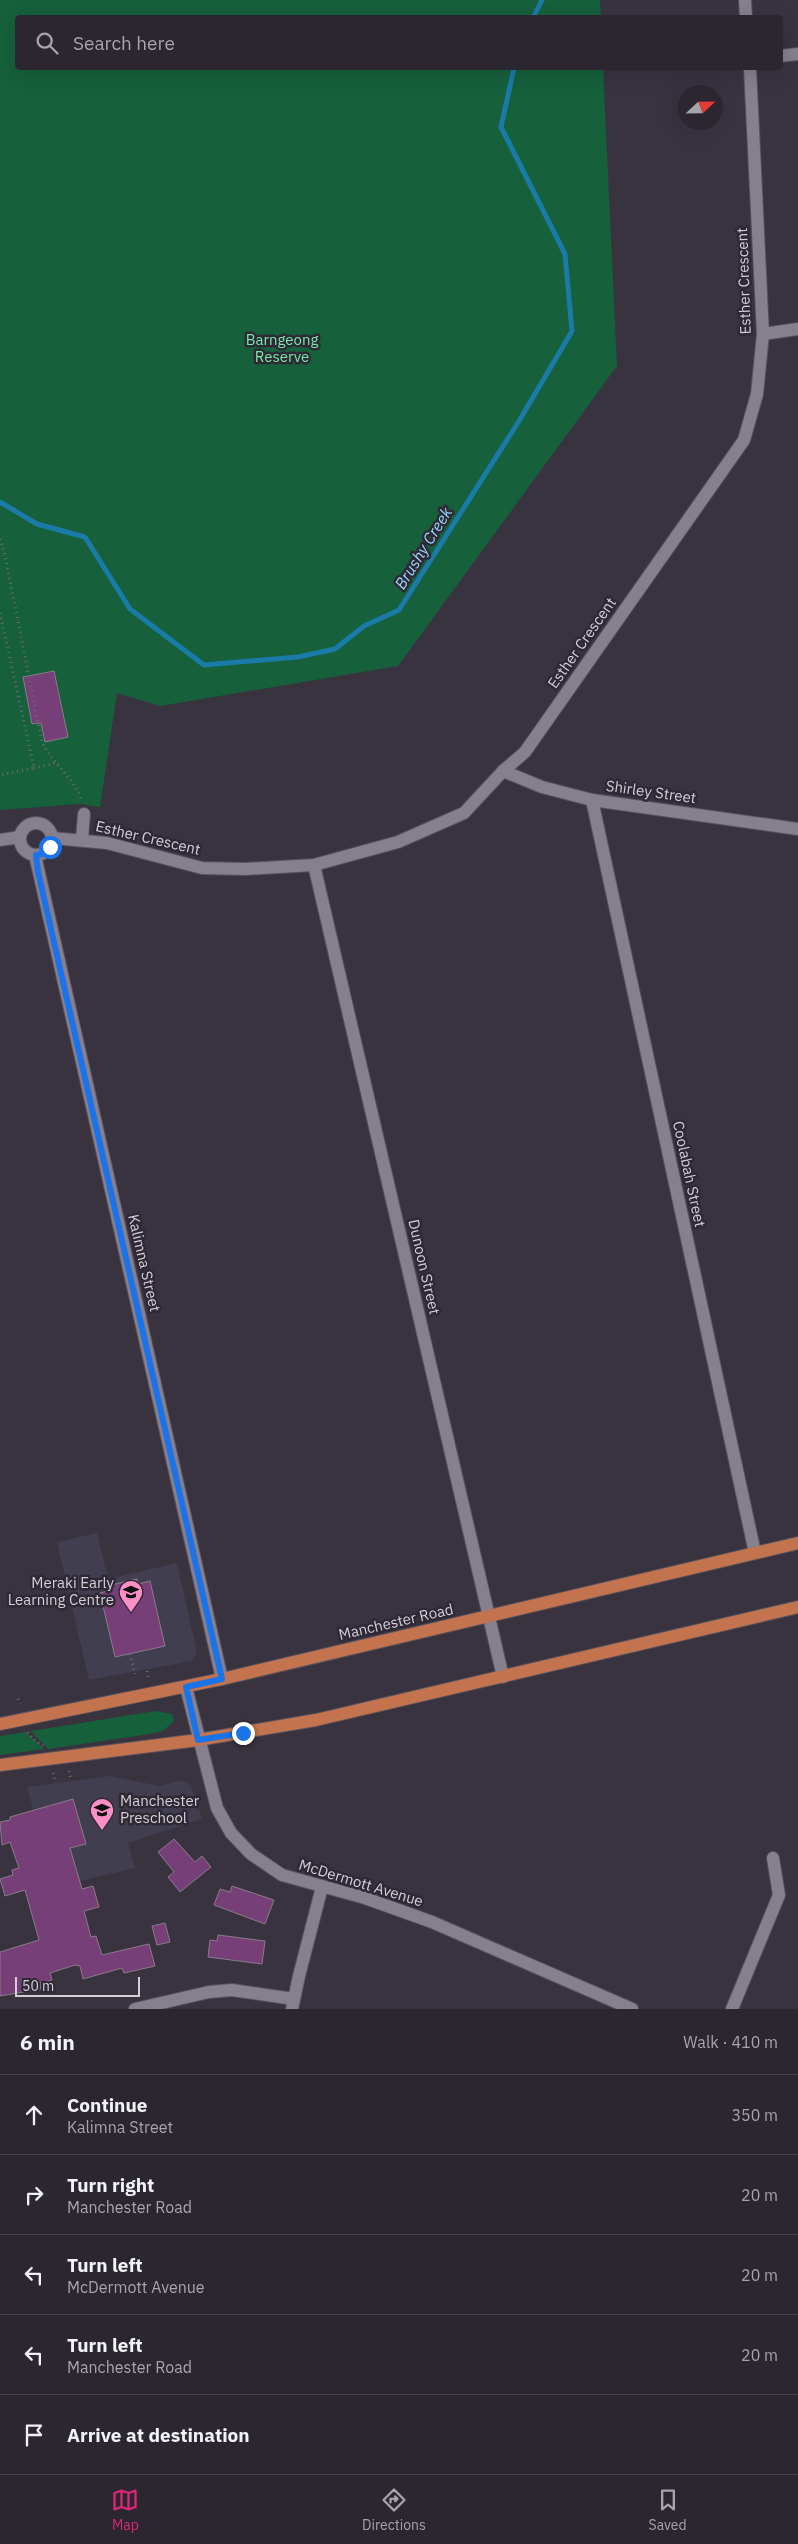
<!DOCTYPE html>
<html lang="en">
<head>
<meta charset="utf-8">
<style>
  body { margin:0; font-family:"IBM Plex Sans",sans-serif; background:#332e38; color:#f1f3f6 }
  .compass { position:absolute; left:678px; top:85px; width:45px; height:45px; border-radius:50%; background:#2b2630; box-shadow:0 5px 20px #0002; rotate:68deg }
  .scale { position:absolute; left:15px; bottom:12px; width:125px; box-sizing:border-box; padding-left:5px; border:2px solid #d3cfd7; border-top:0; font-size:14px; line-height:18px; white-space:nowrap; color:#d3cfd7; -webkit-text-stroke:4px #2f2936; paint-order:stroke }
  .stop { position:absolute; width:15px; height:15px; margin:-11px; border:4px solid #1a73e8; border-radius:50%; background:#fff }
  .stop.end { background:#1a73e8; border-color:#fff; box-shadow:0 1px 5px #0008 }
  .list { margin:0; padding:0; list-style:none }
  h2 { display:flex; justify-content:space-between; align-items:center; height:65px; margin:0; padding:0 20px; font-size:21px }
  h2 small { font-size:16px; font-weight:400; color:#a6a5ab }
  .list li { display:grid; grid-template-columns:32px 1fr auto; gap:15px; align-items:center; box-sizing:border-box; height:80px; padding:0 20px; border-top:1px solid #47434c }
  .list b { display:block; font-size:19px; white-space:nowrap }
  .list p { margin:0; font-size:16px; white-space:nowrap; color:#a6a5ab }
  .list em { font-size:16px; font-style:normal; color:#a6a5ab }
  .icon { flex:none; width:28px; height:28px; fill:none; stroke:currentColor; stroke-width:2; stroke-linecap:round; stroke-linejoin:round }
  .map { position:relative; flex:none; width:798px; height:2009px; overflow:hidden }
  .search { position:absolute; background:#2b2630; box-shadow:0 5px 20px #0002; left:15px; right:15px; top:15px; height:55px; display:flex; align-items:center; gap:12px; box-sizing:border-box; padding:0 18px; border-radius:5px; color:#a6a5ab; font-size:19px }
  .sheet { height:465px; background:#2b2630 }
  nav { display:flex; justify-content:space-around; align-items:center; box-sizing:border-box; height:70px; border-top:1px solid #47434c; background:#2b2630; font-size:14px; color:#a6a5ab }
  nav a { display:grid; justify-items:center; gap:2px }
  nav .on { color:#db2777 }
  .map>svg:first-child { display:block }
</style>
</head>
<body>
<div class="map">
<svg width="798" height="2009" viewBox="0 0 798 2009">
  <rect width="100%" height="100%" fill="#393340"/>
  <g fill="#413e4f">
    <path d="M97,1533L108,1579L177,1563L197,1653L192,1661L89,1680L57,1542Z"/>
    <path d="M109,1776L160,1786L182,1780L191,1786L202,1819L128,1843L135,1868L55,1887L27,1787Z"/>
  </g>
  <g fill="#16603c">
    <path d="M0,0H600L601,18H18V68H603L617,366L398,666L160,706L117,693L100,807L80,804L0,810Z"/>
    <path d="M156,1711L172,1714L174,1721L163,1731L150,1734L48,1749L31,1731Z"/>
    <path d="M26,1732L44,1749L0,1755V1736Z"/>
  </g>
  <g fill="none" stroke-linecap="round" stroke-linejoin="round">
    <g stroke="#1a7aa8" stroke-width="5">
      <path d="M533,18L542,0"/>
      <path d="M0,502L37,524L85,537L130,609L204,665L298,657L335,649L364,626L399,610L519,421L572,331L565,254L501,127L514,68"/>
    </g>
  </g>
  <g fill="#773f77" stroke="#897c88">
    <path d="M54,671L68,737L45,742L41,723L32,724L23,677Z"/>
    <path d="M137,1579L138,1584L150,1581L165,1646L115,1657L100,1593L112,1590L111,1585Z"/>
    <path d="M73,1799L86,1844L70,1848L82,1889L93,1886L99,1907L84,1911L91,1937L96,1936L102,1955L149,1944L155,1966L124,1973L122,1968L83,1979L80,1966L75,1965L50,1973L52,1980L40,1983L41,1989L0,1996V1952L39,1940L25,1890L5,1896L0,1879L13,1875L12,1870L19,1868L10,1842L2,1845L0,1822L10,1820V1817Z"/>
    <path d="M174,1839L195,1862L202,1856L211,1867L180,1892L168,1877L174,1872L158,1852Z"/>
    <path d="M232,1886L274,1900L265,1924L214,1905L220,1889L230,1892Z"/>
    <path d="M165,1923L170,1942L157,1945L152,1926Z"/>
    <path d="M218,1935L265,1941L262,1964L208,1957L210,1940L217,1941Z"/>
  </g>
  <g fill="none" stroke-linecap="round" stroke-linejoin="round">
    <g stroke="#56515c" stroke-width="14">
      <g id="minor">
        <path d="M745,0L746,18"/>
        <path d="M780,56L798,54"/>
        <path d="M763,334L798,329"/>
        <path d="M503,771L542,787L592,800L798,829"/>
        <path d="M592,800L755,1553"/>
        <circle cx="36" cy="839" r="16"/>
        <path d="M52,838L107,843L202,868L245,869L314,865L398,842L464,813L503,771L525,752L744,440L757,394L763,334L750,68"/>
        <path d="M82,839L84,814"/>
        <path d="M0,840L20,837"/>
        <path d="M35,855L222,1679"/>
        <path d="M314,865L503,1677"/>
        <path d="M186,1687L217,1808L231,1833L251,1854L282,1875L365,1898L432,1922L632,2009"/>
        <path d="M135,2009L209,1992L232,1990L294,1999"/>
        <path d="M292,2009L299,1976L322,1887"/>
        <path d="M732,2009L779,1895L773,1858"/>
      </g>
    </g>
    <g stroke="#56515c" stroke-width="14">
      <g id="major">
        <path d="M0,1724L222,1679L798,1543"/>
        <path d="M0,1765L198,1740L316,1720L798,1607"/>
      </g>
    </g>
    <g stroke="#6e6974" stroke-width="3" stroke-dasharray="1 4" stroke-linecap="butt">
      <path d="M0,539L4,551L42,742C53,764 74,778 82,801"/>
      <path d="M0,613L34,768L0,775"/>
      <path d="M34,768L56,763"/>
      <path d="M130,1654L135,1674"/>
      <path d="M147,1671L148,1678"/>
      <path d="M18,1699L20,1704"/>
      <path d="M28,1732L32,1738L43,1746"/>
      <path d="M69,1771L71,1779"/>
      <path d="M53,1773L55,1781"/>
    </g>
    <use href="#minor" stroke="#867f8e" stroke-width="12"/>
    <use href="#major" stroke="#c3734d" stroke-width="12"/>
  </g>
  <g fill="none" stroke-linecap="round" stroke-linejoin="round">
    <path stroke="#1a73e8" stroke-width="6" d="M50,847L42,854L36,855L38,872L222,1679L186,1687L198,1740L243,1733"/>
  </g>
  <defs>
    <g id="school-pin" transform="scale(1.25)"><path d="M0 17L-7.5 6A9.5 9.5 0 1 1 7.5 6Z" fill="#fb8fc6" stroke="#2f2936"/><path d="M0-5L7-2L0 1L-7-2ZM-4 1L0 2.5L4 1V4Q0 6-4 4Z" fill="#111"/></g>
  </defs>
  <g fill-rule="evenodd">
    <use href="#school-pin" x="131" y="1592"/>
    <use href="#school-pin" x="102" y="1810"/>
  </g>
  <g text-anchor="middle" stroke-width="5" stroke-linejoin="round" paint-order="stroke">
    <g font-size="15" fill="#d3cfd7" stroke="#2f2936">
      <text transform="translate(744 281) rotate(-92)" y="5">Esther Crescent</text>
      <text transform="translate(582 643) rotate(-55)" y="5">Esther Crescent</text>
      <text transform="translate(651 792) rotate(8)" y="5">Shirley Street</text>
      <text transform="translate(148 838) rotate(13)" y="5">Esther Crescent</text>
      <text transform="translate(689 1174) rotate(78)" y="5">Coolabah Street</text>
      <text transform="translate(144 1263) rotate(77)" y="5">Kalimna Street</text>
      <text transform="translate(424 1267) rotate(77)" y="5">Dunoon Street</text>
      <text transform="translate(396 1622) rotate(-13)" y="5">Manchester Road</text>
      <text transform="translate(361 1883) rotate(17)" y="5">McDermott Avenue</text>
    </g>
    <g font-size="15" fill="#76e9aa" stroke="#2f2936">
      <text x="282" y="345">Barngeong<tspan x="282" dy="17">Reserve</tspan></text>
    </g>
    <g font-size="15" fill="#d3cfd7" stroke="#2f2936" text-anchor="end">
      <text x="114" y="1588">Meraki Early<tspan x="114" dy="17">Learning Centre</tspan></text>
      <text x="120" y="1806" text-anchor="start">Manchester<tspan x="120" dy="17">Preschool</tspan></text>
    </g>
    <g font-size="16" font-style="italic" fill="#97d7fd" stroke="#2f2936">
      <text transform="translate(423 548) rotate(-58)" y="6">Brushy Creek</text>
    </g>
  </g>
</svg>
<svg class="compass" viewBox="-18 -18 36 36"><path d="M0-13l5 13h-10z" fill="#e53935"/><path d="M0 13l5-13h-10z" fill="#a6a5ab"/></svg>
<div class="scale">50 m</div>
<div class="stop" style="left:50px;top:847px"></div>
<div class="stop end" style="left:243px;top:1733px"></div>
<div class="search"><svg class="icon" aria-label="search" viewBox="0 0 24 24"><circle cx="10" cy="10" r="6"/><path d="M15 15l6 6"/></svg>Search here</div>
</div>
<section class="sheet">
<h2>6 min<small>Walk · 410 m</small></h2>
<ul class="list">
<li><svg class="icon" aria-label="ahead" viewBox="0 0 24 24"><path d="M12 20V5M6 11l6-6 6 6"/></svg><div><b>Continue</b><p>Kalimna Street</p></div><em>350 m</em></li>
<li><svg class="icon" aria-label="right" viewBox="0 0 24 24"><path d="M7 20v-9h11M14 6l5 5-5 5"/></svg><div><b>Turn right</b><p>Manchester Road</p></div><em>20 m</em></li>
<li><svg class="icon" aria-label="left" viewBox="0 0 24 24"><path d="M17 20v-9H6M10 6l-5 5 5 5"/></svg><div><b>Turn left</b><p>McDermott Avenue</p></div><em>20 m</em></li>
<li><svg class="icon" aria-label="left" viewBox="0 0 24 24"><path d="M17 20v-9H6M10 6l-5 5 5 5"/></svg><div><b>Turn left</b><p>Manchester Road</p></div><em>20 m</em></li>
<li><svg class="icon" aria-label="arrive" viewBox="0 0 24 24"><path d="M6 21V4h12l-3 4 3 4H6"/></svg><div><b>Arrive at destination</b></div></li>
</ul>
</section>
<nav>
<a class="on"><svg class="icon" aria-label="map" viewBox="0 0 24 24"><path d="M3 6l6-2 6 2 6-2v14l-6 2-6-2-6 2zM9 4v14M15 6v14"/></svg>Map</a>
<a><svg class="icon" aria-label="directions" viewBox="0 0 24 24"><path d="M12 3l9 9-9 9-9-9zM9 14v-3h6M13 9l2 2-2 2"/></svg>Directions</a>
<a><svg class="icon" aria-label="saved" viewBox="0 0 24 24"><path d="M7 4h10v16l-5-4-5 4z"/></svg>Saved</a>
</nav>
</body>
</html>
